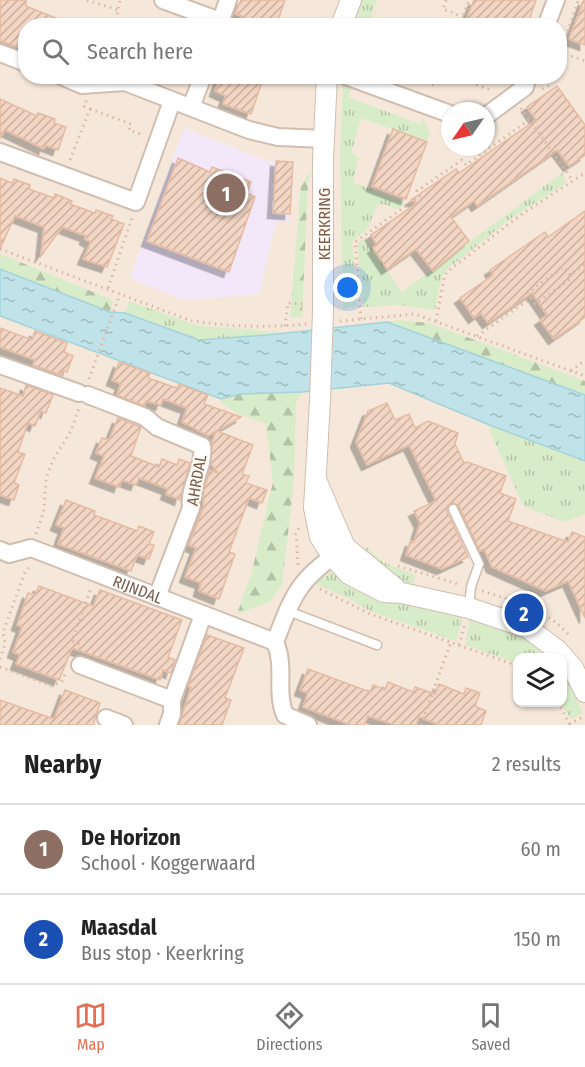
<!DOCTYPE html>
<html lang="en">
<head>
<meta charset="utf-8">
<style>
  body { margin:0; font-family:"Fira Sans Condensed",sans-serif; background:#f2f2f2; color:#222 }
  .controls { position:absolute; right:18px; bottom:18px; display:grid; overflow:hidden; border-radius:12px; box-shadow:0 2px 4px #0004 }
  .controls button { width:54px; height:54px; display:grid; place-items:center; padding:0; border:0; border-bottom:2px solid #e0e0e0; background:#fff; color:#222; font:30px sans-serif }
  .compass { position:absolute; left:441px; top:102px; width:54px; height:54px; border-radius:50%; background:#fff; box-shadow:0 2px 4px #0004; rotate:236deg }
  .you { position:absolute; left:348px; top:288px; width:21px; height:21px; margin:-15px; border:4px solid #fff; border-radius:50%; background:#1a73e8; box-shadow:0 0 0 9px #1a73e833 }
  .badge { display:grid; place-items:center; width:39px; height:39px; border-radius:50%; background:#e76f51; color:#fff; font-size:20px; font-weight:700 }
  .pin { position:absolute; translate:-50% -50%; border:3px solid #fff; box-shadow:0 2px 6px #0006 }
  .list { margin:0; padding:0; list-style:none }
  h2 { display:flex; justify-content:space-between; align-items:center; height:78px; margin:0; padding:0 24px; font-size:26px }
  h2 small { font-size:20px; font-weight:400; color:#767676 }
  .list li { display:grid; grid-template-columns:39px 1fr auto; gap:18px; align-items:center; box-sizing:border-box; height:90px; padding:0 24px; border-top:2px solid #e0e0e0 }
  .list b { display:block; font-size:22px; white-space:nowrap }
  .list p { margin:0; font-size:20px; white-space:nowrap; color:#767676 }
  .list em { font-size:20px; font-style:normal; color:#767676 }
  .icon { flex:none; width:33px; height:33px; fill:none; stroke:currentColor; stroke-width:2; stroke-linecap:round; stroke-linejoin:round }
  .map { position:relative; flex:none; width:585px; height:725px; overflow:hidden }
  .search { position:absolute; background:#fff; box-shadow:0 2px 4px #0004; left:18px; right:18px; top:18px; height:66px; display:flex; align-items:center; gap:15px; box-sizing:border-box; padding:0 21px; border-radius:24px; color:#767676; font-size:22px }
  .sheet { height:258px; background:#fff }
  nav { display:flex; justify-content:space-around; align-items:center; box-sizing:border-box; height:84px; border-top:2px solid #e0e0e0; background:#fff; font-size:16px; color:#767676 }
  nav a { display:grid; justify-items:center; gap:3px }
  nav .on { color:#e76f51 }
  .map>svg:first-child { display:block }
</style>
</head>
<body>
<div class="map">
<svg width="585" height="725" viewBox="0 0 585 725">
  <defs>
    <pattern id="grass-tufts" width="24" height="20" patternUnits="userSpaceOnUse" patternTransform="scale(1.5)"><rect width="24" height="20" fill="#d8ecc9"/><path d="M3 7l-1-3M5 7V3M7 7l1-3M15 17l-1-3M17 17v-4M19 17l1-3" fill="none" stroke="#b4c2a5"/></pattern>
    <pattern id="forest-firs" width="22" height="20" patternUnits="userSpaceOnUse" patternTransform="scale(1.5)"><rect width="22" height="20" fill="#d8ecc9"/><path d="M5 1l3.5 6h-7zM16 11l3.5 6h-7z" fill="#b4c2a5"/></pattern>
    <pattern id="water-ripples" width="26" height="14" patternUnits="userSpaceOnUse" patternTransform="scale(1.5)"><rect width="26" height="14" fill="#bfe3e8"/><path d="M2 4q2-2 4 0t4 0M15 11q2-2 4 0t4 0" fill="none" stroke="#a0bbbe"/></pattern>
    <pattern id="building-hatch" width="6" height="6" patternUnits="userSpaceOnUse" patternTransform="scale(1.5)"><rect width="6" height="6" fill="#f3d5c3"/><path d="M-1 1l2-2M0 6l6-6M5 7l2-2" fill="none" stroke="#cab0a1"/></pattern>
    <filter id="shadow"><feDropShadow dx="-5.5" dy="5.5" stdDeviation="0" flood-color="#0004"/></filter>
  </defs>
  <rect width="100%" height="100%" fill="#fdf6ec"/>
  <path fill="#f5e8da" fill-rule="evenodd" d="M0,0H585V725H0ZM26,26H560V76H26ZM450,111H486V147H450ZM518,658H562V702H518Z"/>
  <path fill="#f3e8fa" d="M184,128L264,160L295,165L289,222H276L259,294L184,300L130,278Z"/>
  <g fill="url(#grass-tufts)">
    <path d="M357,0H377L368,25L346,26Z"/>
    <path d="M343,83L352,86L348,97L420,124L423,118L430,135L427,141L361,118L351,153L359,157L353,182L406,203L397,209L383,204L377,205L367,230L352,241L357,305L343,310L340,151Z"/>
    <path d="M562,173L566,183L513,217L446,270L441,278L435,310L400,305L363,307L357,244L365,238L402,292Z"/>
    <path d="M129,301L199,326L282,332L267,335L199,340L125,313Z"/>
    <path d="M487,424L585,461V514L565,522L523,506Z"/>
    <path d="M366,547L383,562L415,575L413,586L401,582L360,552Z"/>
    <path d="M335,570L463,616L456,641L372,612L348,598L313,583Z"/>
    <path d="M470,619C507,629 521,632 552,657L518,658L517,663L465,645Z"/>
    <path d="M563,671L583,713L571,719L561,703Z"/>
  </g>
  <g fill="url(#forest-firs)">
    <path d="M312,169L308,183L302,317L290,318L301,185Z"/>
    <path d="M0,254L108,298L113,302L110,312L0,269Z"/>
    <path d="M400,320L429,323L585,381V395L387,322Z"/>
    <path d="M302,392L296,403L294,481L282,585L270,602L237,614L251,575L273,482L266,424L237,413L221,402V399L240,394Z"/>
  </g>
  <path fill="url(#water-ripples)" stroke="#a5d3da" stroke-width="1.5" d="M0,269L110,312L125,313L199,340L267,335L387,322L585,395V461L487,424L389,383L302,392L240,394L221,399L0,316Z"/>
  <g fill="url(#building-hatch)" stroke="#e6bba3" stroke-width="1.5" filter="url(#shadow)">
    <path d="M0,0H26V6L75,26H26V50L0,41Z"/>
    <path d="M241,0H285L276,26H239L242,16L235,14Z"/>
    <path d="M474,0H536L527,26H479L466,20Z"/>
    <path d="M584,0H585V45L569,39Z"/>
    <path d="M220,76H264L251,114L223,104L226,96L215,91Z"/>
    <path d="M557,86L585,125V155L569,166L557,150L477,206L474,201L451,217L469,241L433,271L416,249L387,269L373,248L377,245L371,235L417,203L411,200L456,169L459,173L536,120L527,107Z"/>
    <path d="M0,99L37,116L38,113L55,119L54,123L66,127L58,150L45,145L44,149L5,130L0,138Z"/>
    <path d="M393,129L427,142L406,199L372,186Z"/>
    <path d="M178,158L210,172L212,167L251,182L247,193L255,197L229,272L147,241Z"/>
    <path d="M276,161L293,162L290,214L273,213Z"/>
    <path d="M0,178L12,183L14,179L30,185L29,189L54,198L55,194L63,197L72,201L70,204L95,213L96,210L113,216L111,219L124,224L107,267L83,259L91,242L85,239L86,236L62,227L41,256L44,227L15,216L0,249Z"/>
    <path d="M585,211V317L554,339L540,320L547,315L532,293L488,323L481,313L474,318L460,298L493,275L490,270L500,263L545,232L548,237Z"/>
    <path d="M0,328L32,340L35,331L67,343L64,352L73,356L67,372L63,370L61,375L33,365L35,360L0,347Z"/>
    <path d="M119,362L150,373L148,378L177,388L179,384L208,395L204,404L241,417L217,431L253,445L242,474L249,476L246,483L267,490L262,503L249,498L229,552L235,554L219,599L199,591L201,583L185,577L196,548L189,545L203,508L204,488L210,470L218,473L211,464L212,442L216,431L208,436L182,422L187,408L163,399L161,405L146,401L144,406L117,395L121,384L112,380Z"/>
    <path d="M26,385L53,395L46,413L41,411L35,426L28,423L23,437L18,452L25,454L14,483L19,485L14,500L0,495V388L23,396Z"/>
    <path d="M387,403L395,420L409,414L415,428L428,421L458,433L455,444L464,463L467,462L506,476L500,493L516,499L508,521L568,542L572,532L585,537V618L568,581L546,591L492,567L484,549L480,551L459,506L454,503L448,505L447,511L468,557L442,569L406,555L411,541L414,542L420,523L414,511L436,501L409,445L367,465L356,442L368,411Z"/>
    <path d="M118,418L141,427L131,456L159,467L162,459L177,465L179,459L190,463L180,500L166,494L168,489L139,478L136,485L122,480L119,487L95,478L104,456L96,453L102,438L109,440Z"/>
    <path d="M66,500L95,511L94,515L137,531L139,526L154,532L149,544L154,545L149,559L137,555L131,571L58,544L64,528L56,525Z"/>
    <path d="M39,586L93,606L100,590L182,620L168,657L175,660L171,673L163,670L160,680L72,648L59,680L16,664L20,655L13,652L22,627L17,625L28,593L35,595Z"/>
    <path d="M207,635L244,648L225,698L231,700L222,725H179L191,687L188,686Z"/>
    <path d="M308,669L370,692L373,685L385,690L388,682L413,692L415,687L435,694L439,684L464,694L466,688L480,693L475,706L486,711L481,725H440L419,717L416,725H395L368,716L364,725H351L303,707L308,693L300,690Z"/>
    <path d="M65,690L100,703L93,725H0V700L54,719Z"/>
  </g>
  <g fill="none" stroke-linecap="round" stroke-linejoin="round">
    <g stroke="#d1beb0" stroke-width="11">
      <g id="service">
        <path d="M453,509L479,564L471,587L469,608"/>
        <path d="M288,611L377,645"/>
      </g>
    </g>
    <g stroke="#d1beb0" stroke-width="20">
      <g id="minor">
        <path d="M163,0L220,21"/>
        <path d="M219,26L228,0"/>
        <path d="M546,26L556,0"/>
        <path d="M0,53L26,63"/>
        <path d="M61,76L82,85L125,82L249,130L278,137L325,139"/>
        <path d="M346,76L450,114"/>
        <path d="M191,107L203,76"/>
        <path d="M486,116L525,87L528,76"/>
        <path d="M0,152L136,202L172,101"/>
        <path d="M0,365L79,393"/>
        <path d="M88,395L145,417L157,427L202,446C205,468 188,486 191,508L157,597"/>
        <path id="s1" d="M0,550L9,554L31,548L275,642"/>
        <path d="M80,665L172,700"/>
        <path d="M106,718L124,725"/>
        <path d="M168,725L172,714V700L203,615"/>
        <path d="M308,725L285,715C275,692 286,666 275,642C294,593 298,580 343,549"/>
      </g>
    </g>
    <g stroke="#d1beb0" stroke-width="22">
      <g id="tertiary">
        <path d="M341,26L351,0"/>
        <path d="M323,311V159L327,76"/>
        <path d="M320,400L314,508L320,537L332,556L349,574L384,592L402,593L469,608L528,628L557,650L573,668L585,692"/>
        <path d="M317,482L345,547L395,588"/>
      </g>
    </g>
    <g stroke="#d9b8a5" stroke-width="3" stroke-dasharray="1.5 4.5" stroke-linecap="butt">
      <path d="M87,0L118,10"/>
      <path d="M446,0L443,9L463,17"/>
      <path d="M115,26L120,0"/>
      <path d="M459,26L469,0"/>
      <path d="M560,52L585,61"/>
      <path d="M560,54L578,1L584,4L585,1"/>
      <path d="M410,76L436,86L440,76"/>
      <path d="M454,76L493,91"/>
      <path d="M542,89L548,86L551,76"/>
      <path d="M521,108L573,181"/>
      <path d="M90,109L131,124L129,130L143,135"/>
      <path d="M70,160L90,109L84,106L87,99"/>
      <path d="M0,249L189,320C227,327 268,328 307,324"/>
      <path d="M108,288L132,218"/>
      <path d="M531,298L527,293L564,267L570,275"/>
      <path d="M361,319L355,242L420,196L417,191L462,160L466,165L529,120"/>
      <path d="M340,321L415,314L585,376"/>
      <path d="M436,321L444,278L447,272L519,216L585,173"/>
      <path d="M285,326L288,303L305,304"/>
      <path d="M477,336L531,298L535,304L572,278L570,275L585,264"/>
      <path d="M571,371L585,360"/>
      <path d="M89,379L120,294"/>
      <path d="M36,534L44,510L46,479L53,460L71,431L79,408"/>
      <path d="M298,565L296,534L299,528"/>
      <path d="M398,566L461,585"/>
      <path d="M320,589L370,614L518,666"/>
      <path d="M482,591C514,601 544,608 568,634"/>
      <path d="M459,645L465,624"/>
      <path d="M80,649L81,645L72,641L91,588"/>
      <path d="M0,659L5,644L3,632L25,572L31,565"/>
      <path d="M0,667L52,686L62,681L66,672"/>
      <path d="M558,702L570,725"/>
      <path d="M569,724L585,716"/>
      <path d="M421,725L451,642"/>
    </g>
    <use href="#service" stroke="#fff" stroke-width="8"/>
    <use href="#minor" stroke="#fff" stroke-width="16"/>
    <use href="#tertiary" stroke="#fff" stroke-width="20"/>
    <g stroke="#d1beb0" stroke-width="22" stroke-linecap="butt">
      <path id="tertiary-bridge" d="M320,400L323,311"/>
    </g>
    <use href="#tertiary-bridge" stroke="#fff" stroke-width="20"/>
  </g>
  <g text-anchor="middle" stroke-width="4.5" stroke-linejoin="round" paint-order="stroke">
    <g font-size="16" fill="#7a5c4d" stroke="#fffaf3">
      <text transform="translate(324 224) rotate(-90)" y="6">KEERKRING</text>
      <text transform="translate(196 480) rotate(-80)" y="6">AHRDAL</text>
      <text dy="6" stroke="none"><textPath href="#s1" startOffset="147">RIJNDAL</textPath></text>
    </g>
  </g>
</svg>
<div class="controls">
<button><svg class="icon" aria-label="layers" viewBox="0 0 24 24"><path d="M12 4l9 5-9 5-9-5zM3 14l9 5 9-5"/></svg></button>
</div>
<svg class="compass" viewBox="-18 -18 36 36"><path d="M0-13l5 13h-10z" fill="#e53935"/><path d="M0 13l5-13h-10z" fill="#767676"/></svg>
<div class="you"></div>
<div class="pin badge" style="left:226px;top:193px;background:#8d6e63">1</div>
<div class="pin badge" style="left:524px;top:613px;background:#1a4fb4">2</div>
<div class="search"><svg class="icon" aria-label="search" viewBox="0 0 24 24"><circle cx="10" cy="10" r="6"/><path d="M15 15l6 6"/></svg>Search here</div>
</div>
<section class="sheet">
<h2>Nearby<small>2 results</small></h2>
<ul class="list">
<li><span class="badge" style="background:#8d6e63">1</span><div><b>De Horizon</b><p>School · Koggerwaard</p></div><em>60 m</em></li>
<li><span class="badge" style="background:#1a4fb4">2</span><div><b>Maasdal</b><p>Bus stop · Keerkring</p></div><em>150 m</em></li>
</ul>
</section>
<nav>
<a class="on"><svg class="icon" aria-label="map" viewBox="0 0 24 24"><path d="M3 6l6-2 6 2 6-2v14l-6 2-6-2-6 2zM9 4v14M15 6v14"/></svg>Map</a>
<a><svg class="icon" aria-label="directions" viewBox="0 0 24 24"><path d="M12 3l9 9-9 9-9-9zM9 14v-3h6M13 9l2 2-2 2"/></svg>Directions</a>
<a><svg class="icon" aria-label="saved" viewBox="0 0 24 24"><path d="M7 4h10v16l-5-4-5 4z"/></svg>Saved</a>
</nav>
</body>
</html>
